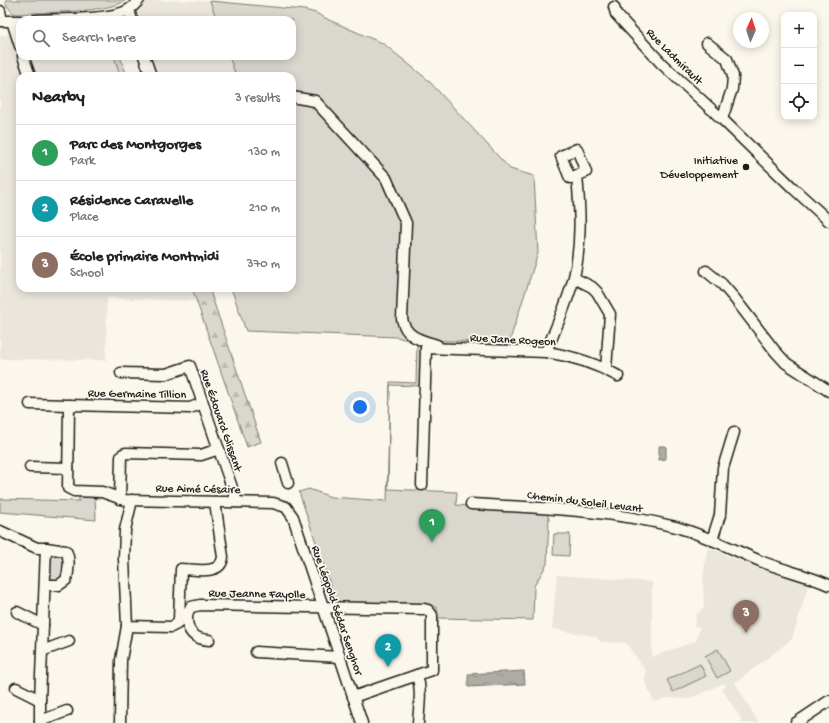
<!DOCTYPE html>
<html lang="en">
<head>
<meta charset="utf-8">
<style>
  body { margin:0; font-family:"Gochi Hand",sans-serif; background:#f6f6f6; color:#222 }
  .controls { position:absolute; right:12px; top:12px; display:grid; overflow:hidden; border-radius:8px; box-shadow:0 2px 10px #0003 }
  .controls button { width:36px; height:36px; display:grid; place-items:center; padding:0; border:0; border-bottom:1px solid #e0e0e0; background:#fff; color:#222; font:20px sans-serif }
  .compass { position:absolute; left:733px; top:12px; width:36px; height:36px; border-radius:50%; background:#fff; box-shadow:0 2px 10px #0003; rotate:3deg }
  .you { position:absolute; left:360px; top:407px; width:14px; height:14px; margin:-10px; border:3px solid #fff; border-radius:50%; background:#1a73e8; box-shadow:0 0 0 6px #1a73e833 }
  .badge { display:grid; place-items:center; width:26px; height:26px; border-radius:50%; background:#7c3aed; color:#fff; font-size:13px; font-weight:700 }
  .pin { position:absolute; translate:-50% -33px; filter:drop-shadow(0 1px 2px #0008) }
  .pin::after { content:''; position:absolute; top:21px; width:14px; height:12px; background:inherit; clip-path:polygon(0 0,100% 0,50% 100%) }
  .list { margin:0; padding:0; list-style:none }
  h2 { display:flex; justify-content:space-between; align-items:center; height:52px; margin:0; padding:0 16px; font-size:17px }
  h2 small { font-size:13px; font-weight:400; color:#767676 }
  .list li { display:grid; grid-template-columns:26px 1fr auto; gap:12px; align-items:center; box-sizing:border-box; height:56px; padding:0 16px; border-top:1px solid #e0e0e0 }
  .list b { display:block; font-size:15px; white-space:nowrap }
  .list p { margin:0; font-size:13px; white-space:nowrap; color:#767676 }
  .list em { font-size:13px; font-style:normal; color:#767676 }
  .icon { flex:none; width:22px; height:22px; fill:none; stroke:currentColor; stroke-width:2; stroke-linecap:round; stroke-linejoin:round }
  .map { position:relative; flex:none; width:829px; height:723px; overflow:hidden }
  .search { position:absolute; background:#fff; box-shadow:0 2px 10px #0003; left:16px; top:16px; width:280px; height:44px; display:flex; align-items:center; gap:10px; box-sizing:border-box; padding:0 14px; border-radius:12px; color:#767676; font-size:15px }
  .panel { position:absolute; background:#fff; box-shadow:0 2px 10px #0003; left:16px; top:72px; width:280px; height:220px; border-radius:12px }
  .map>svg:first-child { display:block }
</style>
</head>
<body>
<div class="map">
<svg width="829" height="723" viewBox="0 0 829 723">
  <defs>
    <pattern id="forest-firs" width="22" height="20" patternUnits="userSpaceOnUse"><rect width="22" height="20" fill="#dad7ce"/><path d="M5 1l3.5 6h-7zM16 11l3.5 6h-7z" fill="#bab8b0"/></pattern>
    <pattern id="water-ripples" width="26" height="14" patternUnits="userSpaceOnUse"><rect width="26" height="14" fill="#afaca5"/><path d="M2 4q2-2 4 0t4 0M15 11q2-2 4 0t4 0" fill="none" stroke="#96938d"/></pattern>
  </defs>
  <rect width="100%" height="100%" fill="#fbf7ec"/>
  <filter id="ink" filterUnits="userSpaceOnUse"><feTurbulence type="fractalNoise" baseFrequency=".025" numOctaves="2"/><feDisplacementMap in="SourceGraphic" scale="8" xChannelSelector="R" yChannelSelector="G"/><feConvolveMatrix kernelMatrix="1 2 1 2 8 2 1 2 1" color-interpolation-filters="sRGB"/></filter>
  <g filter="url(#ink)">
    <g fill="#eae6dc">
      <path d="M132,0L210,1L217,20H139Z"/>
      <path d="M20,34V56H114L120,76H20V288H191L196,301L107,298L106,360L0,359V35Z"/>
      <path d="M151,56H229L236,76H157Z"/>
      <path d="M710,548L763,570V568L786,574V575L795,577L809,583L792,639L735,683L759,723H741V719L722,689L726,687L724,683L689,699L666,698L654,702L645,682L646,671L626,643L601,642L595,636L552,629L557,575L652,582V657L696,641L700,627L694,626L697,614L704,607L703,578L707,550H709Z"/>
    </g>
    <g fill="#dad7ce" stroke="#7b7a75">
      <path d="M5,0H126C111,13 41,12 18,14L13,13L7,6Z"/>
      <path d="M210,1L304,10L316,13L329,20L384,44L428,80L510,169L534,176L538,253L509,343L423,340L421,386L390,385L388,489L457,492L456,505L544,512L548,516L549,519L547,564L534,586L533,620L437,618V607L337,605L299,492L309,489L331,497L387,501L390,382L416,383L417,343L397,337L246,331L231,288H292V76H236L229,56H292V20H217Z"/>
      <path d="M79,495H95L96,520L0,512V499L79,501Z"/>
      <path d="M554,534H570L569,556L553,555Z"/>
      <path d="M49,553L65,556V576L60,580H49Z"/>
      <path d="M718,649L730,671L717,678L705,656Z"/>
      <path d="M700,664L706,676L673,692L667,680Z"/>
    </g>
    <g fill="url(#forest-firs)" stroke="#7b7a75">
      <path d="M114,56H120L127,76H120Z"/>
      <path d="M192,288H209L261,442L247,447Z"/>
    </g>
    <g fill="url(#water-ripples)" stroke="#74726e">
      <path d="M659,446H666V459L659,460Z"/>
      <path d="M524,671L525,684L468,687V674Z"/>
    </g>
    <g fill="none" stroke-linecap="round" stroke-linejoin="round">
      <g stroke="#1c1c1c" stroke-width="13">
        <g id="minor">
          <path d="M614,7L616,14L662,64L722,119L794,189L829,221"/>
          <path d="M129,10L132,20"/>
          <path d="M0,11L2,21"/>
          <path d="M36,20C58,19 111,20 128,10C132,8 136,3 139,0"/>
          <path d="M0,21H20"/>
          <path d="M12,21L20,46"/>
          <path d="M707,43L727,59L733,76L732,89L722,119"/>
          <path d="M23,56L30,76"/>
          <path d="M144,56L151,76"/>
          <path d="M292,97L315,101L386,178L406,223L402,319C406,338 421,340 437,345"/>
          <path d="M577,149L586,172L570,178L561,156Z"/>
          <path d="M706,271L722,284L735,299L775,351L786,363L829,391"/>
          <path d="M574,278L592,287L597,292L610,314L606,369"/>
          <path d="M546,352C556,327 568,302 574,277C582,243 580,209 577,175"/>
          <path d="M121,373L166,374L190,366L237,502"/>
          <path d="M203,403L190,408L69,405L68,488L74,491L102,492L125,500L273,503L286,507L293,517L362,723"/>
          <path d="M30,404L69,405"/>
          <path d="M282,463L288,483"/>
          <path d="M30,467L68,468"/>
          <path d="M422,485L426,348L546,352C572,356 595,363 618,376"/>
          <path d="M120,499L121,457L123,454L126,453L201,455L219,449"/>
          <path d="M132,500L125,530L124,559L127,626L171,627L177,624L179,619L181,569C195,569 221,576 223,557L215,502"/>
          <path d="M471,504C539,508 609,510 676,527C705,535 732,549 760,561C783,570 807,575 829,585"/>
          <path d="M0,531L37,548H46L43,625"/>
          <path d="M712,540L720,515L723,468L734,432"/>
          <path d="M45,585H59L66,580C69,572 70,558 66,551L46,548"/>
          <path d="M17,612L43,625L42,651"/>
          <path d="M209,640C196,639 188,634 187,620C187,615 187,612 191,607L200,605L424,609L428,610L432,615V670L417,675"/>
          <path d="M256,652L339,657"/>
          <path d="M16,688L40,700V721"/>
          <path d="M353,697L417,675C422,690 419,708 418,723"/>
          <path d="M40,700L42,651L69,641"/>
          <path d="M40,723V721L67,711"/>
          <path d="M120,723L121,660L127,626"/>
          <path d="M796,723L829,701"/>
        </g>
      </g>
      <use href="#minor" stroke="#fbf7ec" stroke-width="10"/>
    </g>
  </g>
  <circle fill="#1c1c1c" stroke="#fbf7ec" stroke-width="1.5" cx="746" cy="167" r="4"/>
  <g text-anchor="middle" stroke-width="3.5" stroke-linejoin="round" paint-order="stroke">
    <g font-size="12" fill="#1c1c1c" stroke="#fbf7ec">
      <text transform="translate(675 56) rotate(45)" y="4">Rue Ladmirault</text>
      <text transform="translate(513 339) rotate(3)" y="4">Rue Jane Rogeon</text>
      <text transform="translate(137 393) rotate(1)" y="4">Rue Germaine Tillion</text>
      <text transform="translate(222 420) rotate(71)" y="4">Rue Édouard Glissant</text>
      <text transform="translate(198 488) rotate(1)" y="4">Rue Aimé Césaire</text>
      <text transform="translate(585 501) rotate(7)" y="4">Chemin du Soleil Levant</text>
      <text transform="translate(257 593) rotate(1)" y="4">Rue Jeanne Fayolle</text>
      <text transform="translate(338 610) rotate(71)" y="4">Rue Léopold Sédar Senghor</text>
    </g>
    <g font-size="12" fill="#1c1c1c" stroke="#fbf7ec" text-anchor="end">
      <text x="738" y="164">Initiative<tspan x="738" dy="14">Développement</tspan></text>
    </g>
  </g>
</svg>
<div class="controls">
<button>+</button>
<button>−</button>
<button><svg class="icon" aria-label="locate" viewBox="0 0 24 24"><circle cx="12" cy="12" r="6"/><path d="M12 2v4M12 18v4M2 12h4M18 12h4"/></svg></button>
</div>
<svg class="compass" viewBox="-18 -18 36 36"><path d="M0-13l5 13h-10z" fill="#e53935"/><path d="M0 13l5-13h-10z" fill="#767676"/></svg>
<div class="you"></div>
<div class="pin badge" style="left:432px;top:542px;background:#2e9e5b">1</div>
<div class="pin badge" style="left:388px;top:667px;background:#0f9aa8">2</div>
<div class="pin badge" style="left:746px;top:633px;background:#8d6e63">3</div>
<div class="search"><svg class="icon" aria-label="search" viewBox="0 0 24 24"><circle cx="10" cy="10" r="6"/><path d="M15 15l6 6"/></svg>Search here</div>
<section class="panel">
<h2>Nearby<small>3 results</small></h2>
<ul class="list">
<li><span class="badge" style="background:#2e9e5b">1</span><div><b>Parc des Montgorges</b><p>Park</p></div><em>130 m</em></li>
<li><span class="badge" style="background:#0f9aa8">2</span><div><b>Résidence Caravelle</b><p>Place</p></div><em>210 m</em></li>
<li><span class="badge" style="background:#8d6e63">3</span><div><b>École primaire Montmidi</b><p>School</p></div><em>370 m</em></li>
</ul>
</section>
</div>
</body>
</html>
